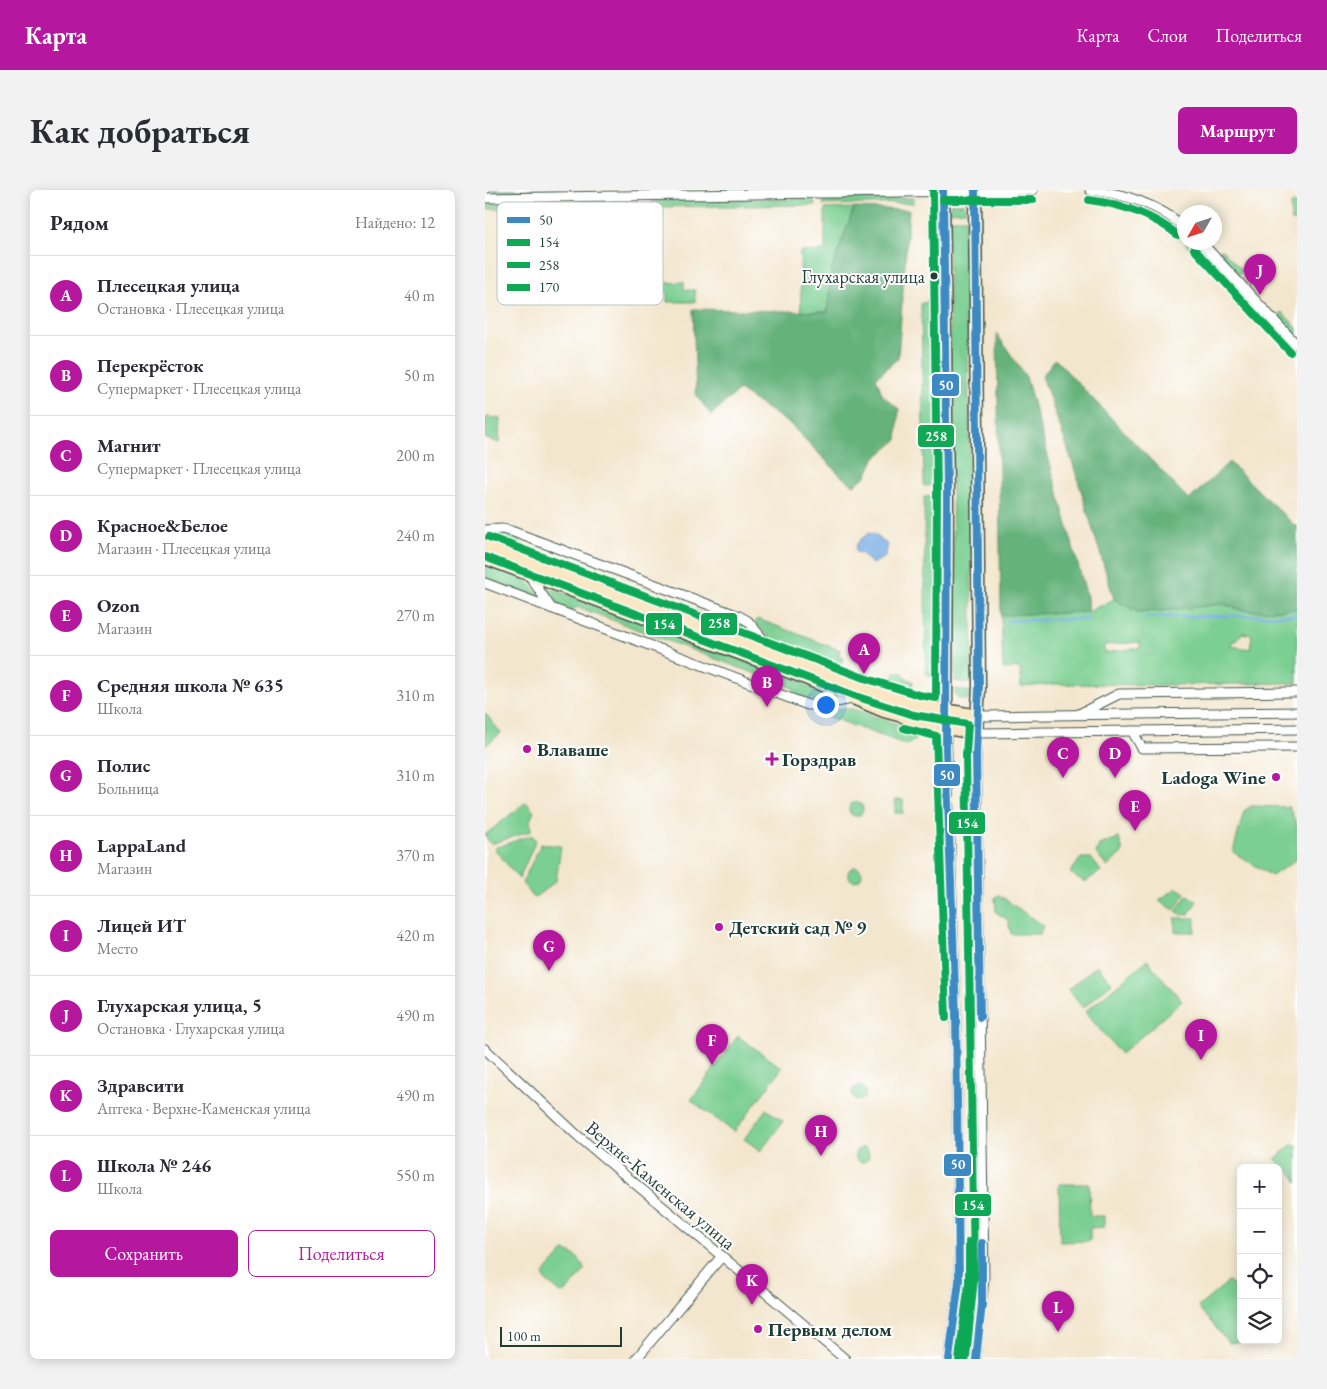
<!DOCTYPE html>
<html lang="ru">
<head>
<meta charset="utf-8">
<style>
  body { margin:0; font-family:"EB Garamond",serif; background:#f2f2f3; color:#2b2b33 }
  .controls { position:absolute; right:15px; bottom:15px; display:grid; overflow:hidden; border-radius:8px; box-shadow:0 2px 12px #0003 }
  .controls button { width:45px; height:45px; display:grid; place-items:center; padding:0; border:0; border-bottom:1px solid #e1e1e2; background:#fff; color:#2b2b33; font:25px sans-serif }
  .compass { position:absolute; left:692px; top:15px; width:45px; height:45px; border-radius:50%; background:#fff; box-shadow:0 2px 12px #0003; rotate:231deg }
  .scale { position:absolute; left:15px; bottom:12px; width:122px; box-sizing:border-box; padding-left:5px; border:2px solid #1f3d34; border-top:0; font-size:14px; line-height:18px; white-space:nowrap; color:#1f3d34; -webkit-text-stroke:4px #fff; paint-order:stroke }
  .you { position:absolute; left:340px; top:514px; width:18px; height:18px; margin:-12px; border:4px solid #fff; border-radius:50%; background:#1a73e8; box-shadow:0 0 0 8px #1a73e833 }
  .badge { display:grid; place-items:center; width:32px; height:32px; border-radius:50%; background:#b5179e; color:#fff; font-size:16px; font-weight:700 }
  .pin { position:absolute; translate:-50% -41px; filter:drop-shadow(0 1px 2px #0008) }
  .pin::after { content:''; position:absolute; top:26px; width:18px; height:15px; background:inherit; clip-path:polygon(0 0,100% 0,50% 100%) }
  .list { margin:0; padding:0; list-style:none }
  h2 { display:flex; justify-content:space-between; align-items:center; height:65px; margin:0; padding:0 20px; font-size:21px }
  h2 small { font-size:16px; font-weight:400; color:#7c7c81 }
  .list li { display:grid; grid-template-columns:32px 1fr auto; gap:15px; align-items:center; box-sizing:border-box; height:80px; padding:0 20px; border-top:1px solid #e1e1e2 }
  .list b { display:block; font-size:19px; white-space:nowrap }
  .list p { margin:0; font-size:16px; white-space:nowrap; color:#7c7c81 }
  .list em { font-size:16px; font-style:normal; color:#7c7c81 }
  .actions { display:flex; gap:10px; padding:15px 20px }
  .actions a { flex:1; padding:11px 0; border:1px solid #b5179e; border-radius:8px; text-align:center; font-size:18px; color:#b5179e }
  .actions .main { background:#b5179e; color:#fff }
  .icon { flex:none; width:28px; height:28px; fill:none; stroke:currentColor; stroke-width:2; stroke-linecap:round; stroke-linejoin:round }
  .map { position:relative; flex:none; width:812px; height:1169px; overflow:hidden; border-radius:8px }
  header { display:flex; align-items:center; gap:30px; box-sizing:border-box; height:70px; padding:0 25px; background:#b5179e; color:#fff }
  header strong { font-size:24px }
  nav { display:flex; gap:28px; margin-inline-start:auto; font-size:18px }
  .intro { display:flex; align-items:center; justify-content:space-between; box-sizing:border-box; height:120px; padding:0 30px }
  h1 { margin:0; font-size:35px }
  .button { padding:12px 22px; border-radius:8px; background:#b5179e; color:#fff; font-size:18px; font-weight:700 }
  main { display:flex; gap:30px; padding:0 30px }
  aside { flex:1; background:#fff; border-radius:8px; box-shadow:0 2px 12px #0003 }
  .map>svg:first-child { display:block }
</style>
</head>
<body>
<header>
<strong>Карта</strong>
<nav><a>Карта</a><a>Слои</a><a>Поделиться</a></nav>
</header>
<div class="intro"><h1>Как добраться</h1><a class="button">Маршрут</a></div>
<main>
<aside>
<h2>Рядом<small>Найдено: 12</small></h2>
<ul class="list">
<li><span class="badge">A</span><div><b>Плесецкая улица</b><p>Остановка · Плесецкая улица</p></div><em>40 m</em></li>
<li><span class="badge">B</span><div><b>Перекрёсток</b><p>Супермаркет · Плесецкая улица</p></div><em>50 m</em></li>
<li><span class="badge">C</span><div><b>Магнит</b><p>Супермаркет · Плесецкая улица</p></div><em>200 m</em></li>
<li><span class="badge">D</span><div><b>Красное&amp;Белое</b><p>Магазин · Плесецкая улица</p></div><em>240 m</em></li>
<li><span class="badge">E</span><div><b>Ozon</b><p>Магазин</p></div><em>270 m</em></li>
<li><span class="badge">F</span><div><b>Средняя школа № 635</b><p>Школа</p></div><em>310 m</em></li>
<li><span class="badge">G</span><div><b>Полис</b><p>Больница</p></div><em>310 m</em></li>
<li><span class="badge">H</span><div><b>LappaLand</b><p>Магазин</p></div><em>370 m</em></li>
<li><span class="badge">I</span><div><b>Лицей ИТ</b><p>Место</p></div><em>420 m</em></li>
<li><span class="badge">J</span><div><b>Глухарская улица, 5</b><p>Остановка · Глухарская улица</p></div><em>490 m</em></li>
<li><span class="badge">K</span><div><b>Здравсити</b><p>Аптека · Верхне-Каменская улица</p></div><em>490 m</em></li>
<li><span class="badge">L</span><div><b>Школа № 246</b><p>Школа</p></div><em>550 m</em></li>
</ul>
<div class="actions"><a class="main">Сохранить</a><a>Поделиться</a></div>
</aside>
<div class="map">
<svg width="812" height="1169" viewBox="0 0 812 1169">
  <rect width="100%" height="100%" fill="#fff"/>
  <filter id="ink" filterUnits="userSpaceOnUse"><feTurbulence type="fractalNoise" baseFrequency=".02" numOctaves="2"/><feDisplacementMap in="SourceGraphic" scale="10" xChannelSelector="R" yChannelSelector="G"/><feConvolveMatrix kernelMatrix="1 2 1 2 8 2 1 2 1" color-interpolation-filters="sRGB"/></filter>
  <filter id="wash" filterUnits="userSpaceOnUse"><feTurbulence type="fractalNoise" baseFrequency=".0096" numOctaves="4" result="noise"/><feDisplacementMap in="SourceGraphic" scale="20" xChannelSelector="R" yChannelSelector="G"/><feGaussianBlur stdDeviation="1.12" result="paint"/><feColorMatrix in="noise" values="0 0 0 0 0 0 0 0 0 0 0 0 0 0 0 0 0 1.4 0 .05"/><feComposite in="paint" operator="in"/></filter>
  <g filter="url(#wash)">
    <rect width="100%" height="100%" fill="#f3e6ce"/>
    <g fill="#7ccf92" stroke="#4e8663" fill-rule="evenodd">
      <path d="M0,0H76L0,2Z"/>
      <path d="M429,8V13L338,15L340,9Z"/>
      <path d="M328,9L330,15L165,17L167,11Z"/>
      <path d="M152,11L155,17L0,19V14Z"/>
      <path d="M466,13L479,14L481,21L463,22Z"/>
      <path d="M812,13V31H806V14Z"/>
      <path d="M369,18L347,78L342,122H316L315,62L340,61V19Z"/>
      <path d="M674,24L699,45V51L670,30Z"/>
      <path d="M463,29H481L488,494L470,491Z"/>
      <path d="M700,53H707L778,127L773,131Z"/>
      <path d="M736,59L758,81L754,85L733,62Z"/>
      <path d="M199,92V100H210V112H182V102H173V93Z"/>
      <path d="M443,109H449L454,135L456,294L439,296L436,113H442Z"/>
      <path d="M797,122L812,138V147L792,125Z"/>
      <path d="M0,227L15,228L14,253L0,248Z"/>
      <path d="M448,306L456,308L457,390L454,427V489L445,487L441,483L439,307Z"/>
      <path d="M3,344H19L33,349L36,356L242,433L249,429L265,439L276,453L34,365L3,347Z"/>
      <path d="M0,376C20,380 44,386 53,405L50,407L0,388Z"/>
      <path d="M59,396L315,491L342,509L330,511L311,505L308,498L93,417L85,421L73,415Z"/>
      <path d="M629,409L652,422L738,414L756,420L774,421L812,419V493L683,495L571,494L536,497L535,478L518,479L516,425L603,422ZM757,443L767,445L765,459L746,456L747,451H751ZM655,452V458L619,463V455Z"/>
      <path d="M273,429L355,460L353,466L358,468L355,476L319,471L295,460L270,432Z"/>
      <path d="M411,481L419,484L418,487L428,491L427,499L423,501L412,497L414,491L408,489Z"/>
      <path d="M470,499L488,502L487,506L482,510L475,509L470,505Z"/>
      <path d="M350,518L368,519L430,540V550L422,555L336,524V521Z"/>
      <path d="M0,523L16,543L0,556Z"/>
      <rect x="410" y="610" width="8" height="13"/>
      <circle cx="371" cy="619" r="7"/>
      <path d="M41,612L49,622L45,630L46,641L6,654L0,645Z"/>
      <path d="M766,616L804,617L812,635V669L787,686L748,662L759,621Z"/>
      <path d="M47,645L51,650L34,689L9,658Z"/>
      <path d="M634,648L638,662L622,677L611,663L614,655Z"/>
      <path d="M56,654L76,656L71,691L49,708L37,693Z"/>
      <path d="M596,668H606L616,681L600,692L585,683Z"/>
      <circle cx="370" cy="684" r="7"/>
      <path d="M692,698L700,703L689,720L674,710Z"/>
      <path d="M514,705L558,736L555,744H526L523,730L511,722L510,707Z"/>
      <path d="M702,705L712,711L704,724L697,725L691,721Z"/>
      <rect x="690" y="728" width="20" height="14"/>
      <path d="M662,770L697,811L636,864L600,822Z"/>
      <path d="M612,775L627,793L598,818L583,800Z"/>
      <path d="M253,846L297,878L249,942L206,910Z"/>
      <circle cx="374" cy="903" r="7"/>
      <path d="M281,919L298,931L276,961L259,949Z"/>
      <path d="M806,955H812V993L811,988L790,969Z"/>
      <circle cx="377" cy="965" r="7"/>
      <path d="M574,994H604L605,1026H619V1037L605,1038V1051L575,1052Z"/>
      <path d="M79,1061C87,1061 99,1072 100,1080L82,1101L76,1103L60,1090L58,1084Z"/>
      <path d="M744,1091L756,1105V1150L764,1151L744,1153L713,1117Z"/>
    </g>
    <g fill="#65b27c" stroke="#427858">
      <path d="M369,18L424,20L413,168L391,188L398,206L414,219L412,250L389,269L381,286L369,295L357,287L305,234L254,200L226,225L211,204L208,119L342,122L347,78Z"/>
      <path d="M512,144L541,187L602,407L603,422L516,425Z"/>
      <path d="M570,169L704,310L744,272L810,336L812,335V419L774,421L756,420L738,414L677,421L652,422L629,409L587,271L557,186Z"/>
    </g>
    <path fill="#76abe4" stroke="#4a748c" d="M384,343L389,344L403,355L400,367L387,374L376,363L371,362C369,352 378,348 384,343Z"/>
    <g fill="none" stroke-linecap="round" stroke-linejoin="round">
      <g stroke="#76abe4" stroke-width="2.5">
        <path d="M661,427L812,425"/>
        <path d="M522,431L604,429"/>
      </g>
    </g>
  </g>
  <g filter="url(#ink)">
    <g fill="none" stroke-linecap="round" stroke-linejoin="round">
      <g stroke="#3f564b" stroke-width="11">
        <g id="street">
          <path d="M605,0C638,3 674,15 699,37"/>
          <path d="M0,8L548,0"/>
          <path d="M716,52L812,155"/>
          <path d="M0,340L17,339L26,341L254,426L263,431L290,464"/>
          <path d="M44,385L66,418L323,515H336L367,509"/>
          <path d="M0,393L66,418"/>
          <path d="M594,524L634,504L812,502"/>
          <path d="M493,526L812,522"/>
          <path d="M461,538L471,824L474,1091L464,1169"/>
          <path d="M647,541L657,558L812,557"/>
          <path d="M0,859L93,946L360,1169"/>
          <path d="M151,1169L237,1066"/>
          <path d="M491,1169L499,1088L491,543L812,539"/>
        </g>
      </g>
      <g stroke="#3f564b" stroke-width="15">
        <g id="secondary">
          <path d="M458,0L462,302L461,538"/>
          <path d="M0,356L376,497L432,515L493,526"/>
          <path d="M0,368L318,487L399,521L461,538L491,543L494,498L490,0"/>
        </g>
      </g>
      <use href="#street" stroke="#fff" stroke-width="9"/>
      <use href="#secondary" stroke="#fae7c3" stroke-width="12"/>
      <g stroke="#fff" stroke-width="11">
        <g id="bus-1">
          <path d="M458,0L462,302L461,560L471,824L474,1091L464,1169"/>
          <path d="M490,0L494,498L491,564L495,827"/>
          <path d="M491,1169L497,1114V1053"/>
        </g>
      </g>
      <g stroke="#fff" stroke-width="11">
        <g id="bus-2">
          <path d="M0,367L373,507L429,525L483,534L481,564L489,1088L481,1168"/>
          <path d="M419,538L451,546L461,828"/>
          <path d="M474,1169L484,1092V1052"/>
        </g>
      </g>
      <g stroke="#fff" stroke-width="11">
        <path id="bus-3" d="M4,347L379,488L434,505L451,508L452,302L448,0"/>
      </g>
      <g stroke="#fff" stroke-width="11">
        <g id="bus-4">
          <path d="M458,10H548"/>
          <path d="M604,10C637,14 666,24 693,45"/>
          <path d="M709,59L805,162"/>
        </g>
      </g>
      <use href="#bus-1" stroke="#3d8ac2" stroke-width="8"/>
      <use href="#bus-2" stroke="#10a855" stroke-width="8"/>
      <use href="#bus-3" stroke="#10a855" stroke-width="8"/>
      <use href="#bus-4" stroke="#10a855" stroke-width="8"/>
    </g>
  </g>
  <circle fill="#1f3d34" stroke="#fff" stroke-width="2" cx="449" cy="86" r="4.5"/>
  <g fill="#b5179e" stroke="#fff" stroke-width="2">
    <circle cx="42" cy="559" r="5"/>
    <path d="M284.5 561.5h5v5h5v5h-5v5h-5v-5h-5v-5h5z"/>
    <circle cx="791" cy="587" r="5"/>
    <circle cx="234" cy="737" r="5"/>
    <circle cx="273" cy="1139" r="5"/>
  </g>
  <g text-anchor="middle" stroke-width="4" stroke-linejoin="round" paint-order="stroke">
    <g font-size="18" fill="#1f3d34" stroke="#fff" text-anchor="end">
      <text x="440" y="93">Глухарская улица</text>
    </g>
    <g font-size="19" font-weight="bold" fill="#1f3d34" stroke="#fff" text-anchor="start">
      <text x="52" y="566">Влаваше</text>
      <text x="297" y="576">Горздрав</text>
      <text x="781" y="594" text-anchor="end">Ladoga Wine</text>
      <text x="244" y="744">Детский сад № 9</text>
      <text x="283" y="1146">Первым делом</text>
    </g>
    <g font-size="19" fill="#1f3d34" stroke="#fff">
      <text transform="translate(176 995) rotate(40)" y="7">Верхне-Каменская улица</text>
    </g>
  </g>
  <rect x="12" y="12" width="166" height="103" rx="8" fill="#fff" stroke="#bcc5c2" stroke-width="1"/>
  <rect x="22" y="27" width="23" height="6" fill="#3d8ac2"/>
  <rect x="22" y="49" width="23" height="7" fill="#10a855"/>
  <rect x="22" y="72" width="23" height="6" fill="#10a855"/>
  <rect x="22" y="94" width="23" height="7" fill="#10a855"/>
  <g font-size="14" fill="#1f3d34">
    <text x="54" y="35">50</text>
    <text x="54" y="57">154</text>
    <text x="54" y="80">258</text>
    <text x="54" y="102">170</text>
  </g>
  <g stroke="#fff" stroke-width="2">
    <rect x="446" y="183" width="29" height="24" rx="5" fill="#3d8ac2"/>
    <rect x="432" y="234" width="38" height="24" rx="5" fill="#10a855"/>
    <rect x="215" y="422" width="38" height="24" rx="5" fill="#10a855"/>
    <rect x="160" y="422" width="38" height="24" rx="5" fill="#10a855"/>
    <rect x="448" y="573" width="28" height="24" rx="5" fill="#3d8ac2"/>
    <rect x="463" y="621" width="38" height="24" rx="5" fill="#10a855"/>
    <rect x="458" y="963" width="29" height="24" rx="5" fill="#3d8ac2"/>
    <rect x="469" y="1003" width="38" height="24" rx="5" fill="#10a855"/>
  </g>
  <g font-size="14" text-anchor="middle" font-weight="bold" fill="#fff">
    <text x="461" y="200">50</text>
    <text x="451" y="251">258</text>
    <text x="234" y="438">258</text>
    <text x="179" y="439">154</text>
    <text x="462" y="590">50</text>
    <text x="482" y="638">154</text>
    <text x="473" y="979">50</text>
    <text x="488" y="1020">154</text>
  </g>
</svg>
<div class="controls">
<button>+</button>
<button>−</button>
<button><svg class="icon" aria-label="locate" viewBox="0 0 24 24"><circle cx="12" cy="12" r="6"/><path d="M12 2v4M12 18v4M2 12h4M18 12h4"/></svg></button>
<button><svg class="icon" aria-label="layers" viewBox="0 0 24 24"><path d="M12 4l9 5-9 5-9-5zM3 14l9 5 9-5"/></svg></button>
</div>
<svg class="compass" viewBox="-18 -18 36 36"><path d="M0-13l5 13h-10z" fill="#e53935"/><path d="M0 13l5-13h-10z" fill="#7c7c81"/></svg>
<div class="scale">100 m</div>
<div class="you"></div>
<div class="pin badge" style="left:379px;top:484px">A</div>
<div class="pin badge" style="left:282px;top:517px">B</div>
<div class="pin badge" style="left:578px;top:588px">C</div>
<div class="pin badge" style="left:630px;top:588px">D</div>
<div class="pin badge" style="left:650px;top:641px">E</div>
<div class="pin badge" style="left:227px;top:875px">F</div>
<div class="pin badge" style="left:64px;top:781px">G</div>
<div class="pin badge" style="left:336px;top:966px">H</div>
<div class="pin badge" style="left:716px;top:870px">I</div>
<div class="pin badge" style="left:775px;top:105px">J</div>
<div class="pin badge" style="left:267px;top:1115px">K</div>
<div class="pin badge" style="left:573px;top:1142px">L</div>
</div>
</main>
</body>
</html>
